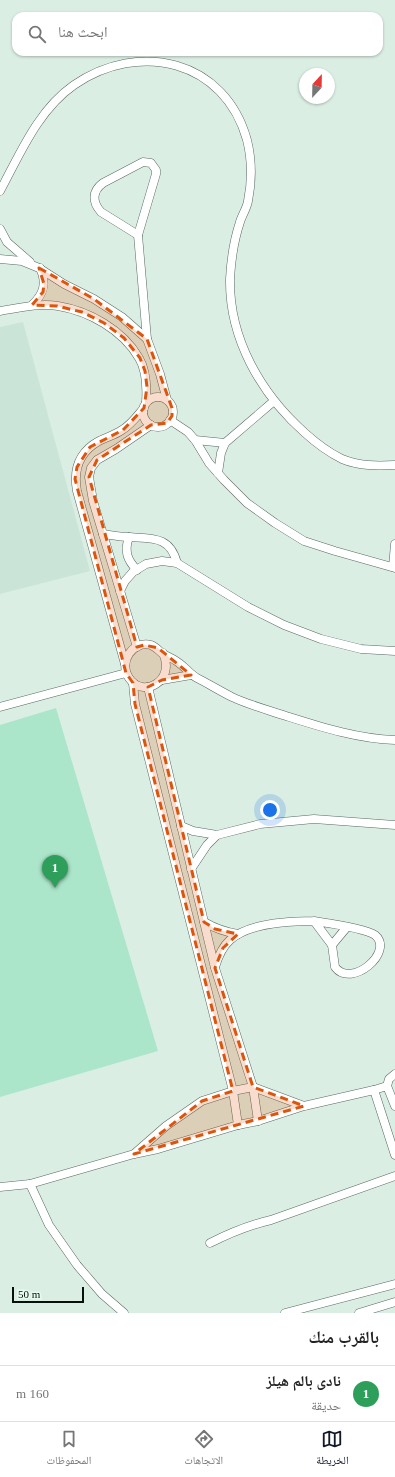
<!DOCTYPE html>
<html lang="ar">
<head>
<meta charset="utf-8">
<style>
  body { margin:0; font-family:"Times New Roman","Noto Naskh Arabic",serif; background:#f6f6f6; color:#222; direction:rtl }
  .compass { position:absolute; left:299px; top:68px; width:36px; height:36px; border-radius:50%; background:#fff; box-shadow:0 1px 3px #0004; rotate:22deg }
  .scale { position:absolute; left:12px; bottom:10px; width:72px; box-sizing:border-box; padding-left:4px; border:2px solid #090f0c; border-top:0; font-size:11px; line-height:14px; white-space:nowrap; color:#090f0c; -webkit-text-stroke:3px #e8fbf1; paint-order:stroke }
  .you { position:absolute; left:270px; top:810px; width:14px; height:14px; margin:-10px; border:3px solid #fff; border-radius:50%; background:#1a73e8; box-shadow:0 0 0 6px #1a73e833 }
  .badge { display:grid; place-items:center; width:26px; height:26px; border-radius:50%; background:#111827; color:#fff; font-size:13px; font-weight:700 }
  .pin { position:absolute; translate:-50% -33px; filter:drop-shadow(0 1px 2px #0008) }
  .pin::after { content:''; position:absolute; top:21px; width:14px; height:12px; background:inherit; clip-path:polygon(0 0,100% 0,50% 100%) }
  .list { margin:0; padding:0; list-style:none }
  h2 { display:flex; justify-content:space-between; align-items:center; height:52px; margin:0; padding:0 16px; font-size:17px }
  h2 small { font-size:13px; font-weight:400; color:#767676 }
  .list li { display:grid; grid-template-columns:26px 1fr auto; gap:12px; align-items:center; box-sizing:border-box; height:56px; padding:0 16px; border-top:1px solid #e0e0e0 }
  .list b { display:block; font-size:15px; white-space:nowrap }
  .list p { margin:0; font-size:13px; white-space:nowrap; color:#767676 }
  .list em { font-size:13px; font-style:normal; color:#767676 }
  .icon { flex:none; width:22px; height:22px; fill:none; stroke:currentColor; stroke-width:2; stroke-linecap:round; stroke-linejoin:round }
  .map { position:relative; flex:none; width:395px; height:1313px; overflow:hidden; direction:ltr }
  .search { position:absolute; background:#fff; box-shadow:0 1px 3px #0004; left:12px; right:12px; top:12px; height:44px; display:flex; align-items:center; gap:10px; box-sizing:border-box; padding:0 14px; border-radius:12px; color:#767676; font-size:15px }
  .sheet { height:108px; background:#fff }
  nav { display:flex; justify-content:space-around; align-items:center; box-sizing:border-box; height:56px; border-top:1px solid #e0e0e0; background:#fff; font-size:11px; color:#767676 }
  nav a { display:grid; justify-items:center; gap:2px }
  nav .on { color:#111827 }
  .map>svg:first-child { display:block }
</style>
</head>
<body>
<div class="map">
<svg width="395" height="1313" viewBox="0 0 395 1313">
  <rect width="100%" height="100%" fill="#dbeee4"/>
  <path fill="#cae5d7" d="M23,322L90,571L0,594V327Z"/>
  <path fill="#ace6ca" d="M56,708L158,1051L0,1097V725Z"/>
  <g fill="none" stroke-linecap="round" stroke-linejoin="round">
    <g stroke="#586961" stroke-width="9">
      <g id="minor">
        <path d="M143,162L151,163L156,170V174L138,235L101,212C92,202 92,191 103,183Z"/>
        <path d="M0,191C20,154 38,110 74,85C139,40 225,60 247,140C252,160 252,181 248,201C247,208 242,215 240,222C234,240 231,260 230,279C229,339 261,394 305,433C316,443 328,452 342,459C359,466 377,466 395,465"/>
        <path d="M0,229L7,242L30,262"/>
        <path d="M138,235L147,339"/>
        <path d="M0,259L22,261L39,268L64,284L94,299L122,317L147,339L160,374L167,400"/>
        <path d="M32,305C44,294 47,283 40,268"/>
        <path d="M0,311C19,308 39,303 58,306C89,311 123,330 139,358C147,371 147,388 146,403"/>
        <circle cx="158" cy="412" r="15"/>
        <path d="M170,420L188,432L195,440L209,463L224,480L247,503L275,523L304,541L335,551L395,568"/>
        <path d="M195,440L225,443"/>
        <path d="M218,473L221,453L225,443L274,401"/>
        <path d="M103,534C111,535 119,537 128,537C151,539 170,535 177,563"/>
        <path d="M129,537C124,551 127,560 137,570"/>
        <path d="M393,567L395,544"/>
        <path d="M120,591L125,581L133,572L146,564L162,561L177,563L248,607L284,625L321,639L361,649L395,651"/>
        <path d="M137,647L93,501L89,477L91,468L97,460L116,449L151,425"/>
        <path d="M163,653C176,681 143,699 129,678C118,662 133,640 151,645C156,647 159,651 163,654C169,657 174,659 179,663C186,668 190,674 197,678C209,684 220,691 232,697C249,705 268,710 286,716C321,727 358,739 395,740"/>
        <path d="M125,664L77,491C73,469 79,452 99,441C107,437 115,435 122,430C131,425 137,416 144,408"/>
        <path d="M162,680L191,675"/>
        <path d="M133,683L135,704L233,1091L238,1125"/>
        <path d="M148,687L215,968L253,1087L258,1121"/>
        <path d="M0,707L126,673"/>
        <path d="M181,826L193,831L217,835L260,824L314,819L395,825"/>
        <path d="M191,869L207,845L217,835"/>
        <path d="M204,922C216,929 225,932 238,934"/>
        <path d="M332,945L347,927"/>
        <path d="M215,967C218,957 222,947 230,940C249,923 290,921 314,921L332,945L335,967C351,989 395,952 375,935C364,928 327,923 314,921"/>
        <path d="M387,1086L395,1106"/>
        <path d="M374,1090L395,1155"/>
        <path d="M134,1154L166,1126L202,1101L233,1091L253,1087L304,1106"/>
        <path d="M30,1184L49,1225L77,1265L102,1294L124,1313"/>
        <path d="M0,1187L30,1184L134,1154L158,1149L238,1125L258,1121L304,1106L374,1090L387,1086L389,1079L395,1074"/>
        <path d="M210,1243C230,1233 249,1225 271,1220L395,1176"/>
        <path d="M285,1313L395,1284"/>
        <path d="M359,1313L395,1302"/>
      </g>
    </g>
    <use href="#minor" stroke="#fff" stroke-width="8"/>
  </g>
  <path fill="#dd550c" fill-opacity="0.2" stroke="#dd550c" stroke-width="3" stroke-dasharray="8 5" stroke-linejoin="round" d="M39,268L94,299L147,339L172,408V416L167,423L151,425L97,460L89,477L137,647L144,645L158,648L191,675L162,680L148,687L204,922L215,929L238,934L223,948L215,968L253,1087L304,1106L134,1154L202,1101L233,1091L135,704L133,683L126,673L75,479L77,467L90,447L123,430L144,408L147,387L145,371L140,358L124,338L104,323L82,312L57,306L32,305L43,292L44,284Z"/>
</svg>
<svg class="compass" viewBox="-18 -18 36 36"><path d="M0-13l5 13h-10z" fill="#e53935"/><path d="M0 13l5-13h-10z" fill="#767676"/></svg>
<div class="scale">50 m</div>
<div class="you"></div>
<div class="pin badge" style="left:55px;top:888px;background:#2e9e5b">1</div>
<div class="search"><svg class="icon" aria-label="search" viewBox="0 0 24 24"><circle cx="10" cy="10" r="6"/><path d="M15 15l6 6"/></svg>ابحث هنا</div>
</div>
<section class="sheet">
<h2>بالقرب منك<small></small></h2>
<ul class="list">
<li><span class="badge" style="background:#2e9e5b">1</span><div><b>نادى بالم هيلز</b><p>حديقة</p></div><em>160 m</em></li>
</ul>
</section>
<nav>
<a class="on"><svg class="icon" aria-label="map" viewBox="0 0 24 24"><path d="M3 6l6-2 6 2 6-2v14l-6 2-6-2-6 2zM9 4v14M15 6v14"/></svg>الخريطة</a>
<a><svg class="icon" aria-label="directions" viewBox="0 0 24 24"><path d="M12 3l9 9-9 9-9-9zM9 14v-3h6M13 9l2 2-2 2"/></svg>الاتجاهات</a>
<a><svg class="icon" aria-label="saved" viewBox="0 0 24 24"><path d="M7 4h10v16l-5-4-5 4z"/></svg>المحفوظات</a>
</nav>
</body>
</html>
